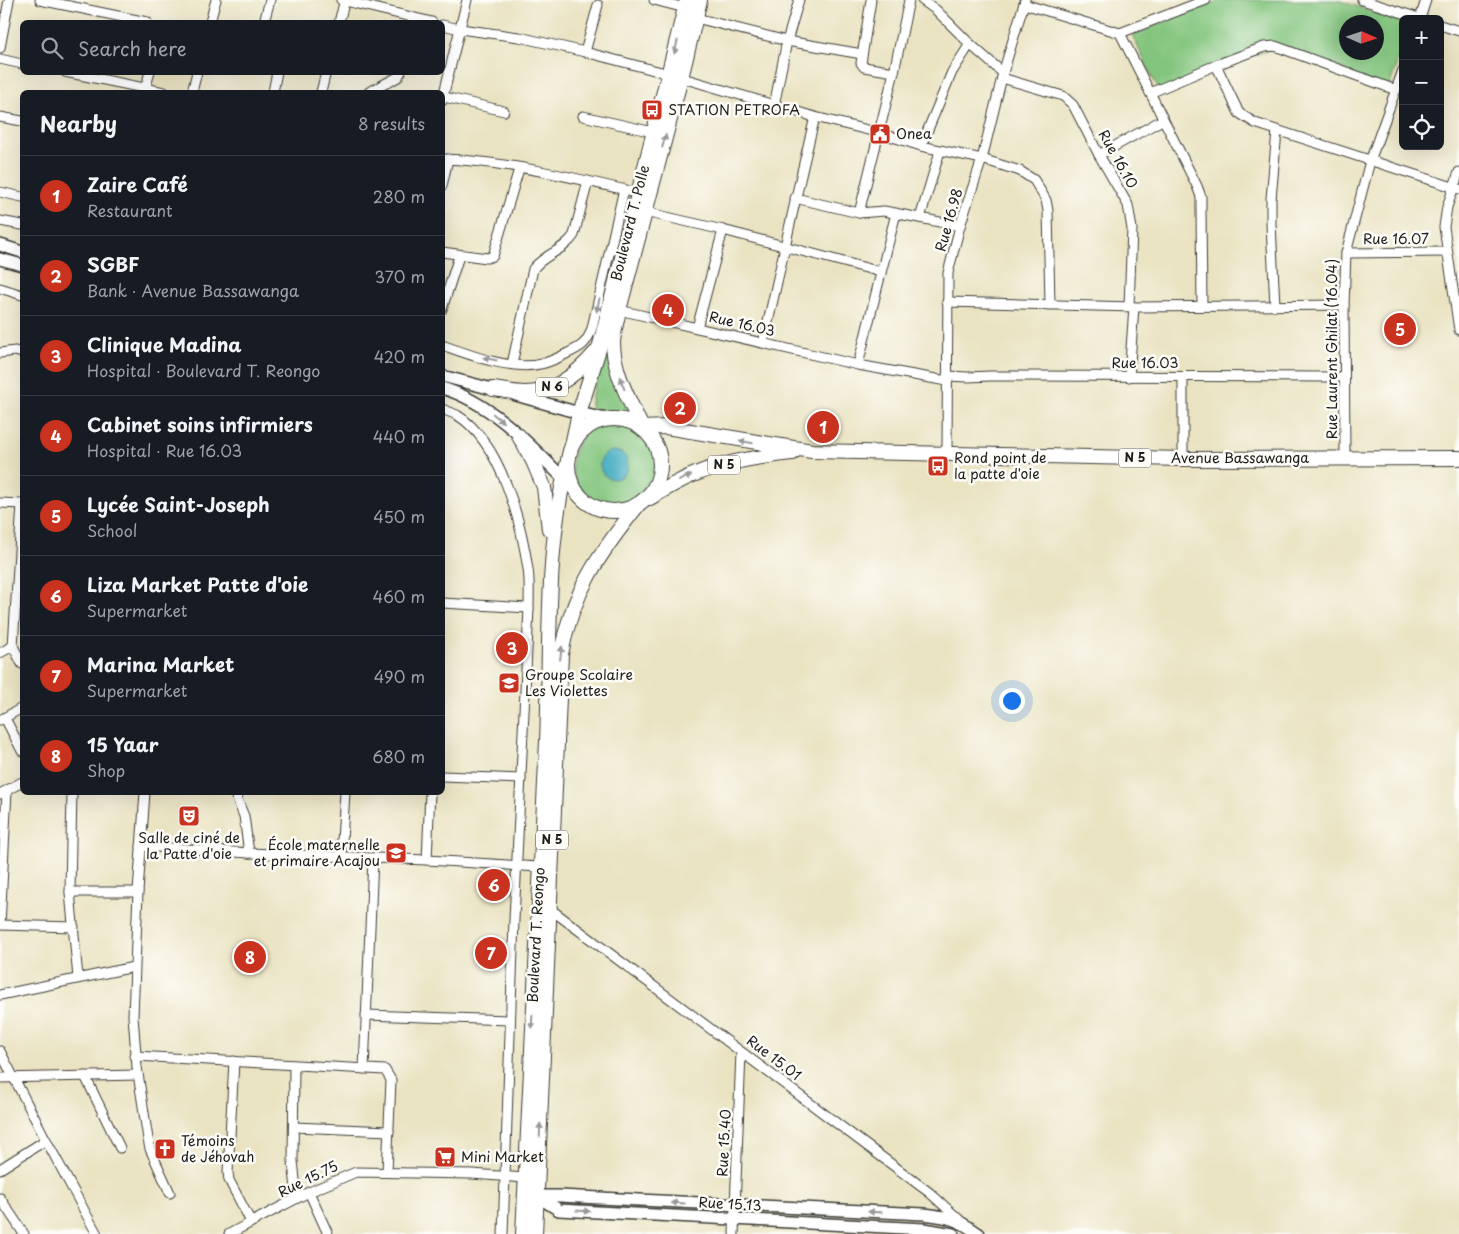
<!DOCTYPE html>
<html lang="en">
<head>
<meta charset="utf-8">
<style>
  body { margin:0; font-family:"Playpen Sans",sans-serif; background:#242831; color:#f1f3f6 }
  .controls { position:absolute; right:15px; top:15px; display:grid; overflow:hidden; border-radius:8px; box-shadow:0 5px 20px #0002 }
  .controls button { width:45px; height:45px; display:grid; place-items:center; padding:0; border:0; border-bottom:1px solid #363941; background:#171b24; color:#f1f3f6; font:25px sans-serif }
  .compass { position:absolute; left:1339px; top:15px; width:45px; height:45px; border-radius:50%; background:#171b24; box-shadow:0 5px 20px #0002; rotate:93deg }
  .you { position:absolute; left:1011px; top:700px; width:18px; height:18px; margin:-12px; border:4px solid #fff; border-radius:50%; background:#1a73e8; box-shadow:0 0 0 8px #1a73e833 }
  .badge { display:grid; place-items:center; width:32px; height:32px; border-radius:50%; background:#c8321e; color:#fff; font-size:16px; font-weight:700 }
  .pin { position:absolute; translate:-50% -50%; border:2px solid #fff; box-shadow:0 1px 5px #0006 }
  .list { margin:0; padding:0; list-style:none }
  h2 { display:flex; justify-content:space-between; align-items:center; height:65px; margin:0; padding:0 20px; font-size:21px }
  h2 small { font-size:16px; font-weight:400; color:#9ea1a6 }
  .list li { display:grid; grid-template-columns:32px 1fr auto; gap:15px; align-items:center; box-sizing:border-box; height:80px; padding:0 20px; border-top:1px solid #363941 }
  .list b { display:block; font-size:19px; white-space:nowrap }
  .list p { margin:0; font-size:16px; white-space:nowrap; color:#9ea1a6 }
  .list em { font-size:16px; font-style:normal; color:#9ea1a6 }
  .icon { flex:none; width:28px; height:28px; fill:none; stroke:currentColor; stroke-width:2; stroke-linecap:round; stroke-linejoin:round }
  .map { position:relative; flex:none; width:1459px; height:1234px; overflow:hidden }
  .search { position:absolute; background:#171b24; box-shadow:0 5px 20px #0002; left:20px; top:20px; width:425px; height:55px; display:flex; align-items:center; gap:12px; box-sizing:border-box; padding:0 18px; border-radius:8px; color:#9ea1a6; font-size:19px }
  .panel { position:absolute; background:#171b24; box-shadow:0 5px 20px #0002; left:20px; top:90px; width:425px; height:705px; border-radius:8px }
  .map>svg:first-child { display:block }
</style>
</head>
<body>
<div class="map">
<svg width="1459" height="1234" viewBox="0 0 1459 1234">
  <rect width="100%" height="100%" fill="#fdfcf7"/>
  <filter id="ink" filterUnits="userSpaceOnUse"><feTurbulence type="fractalNoise" baseFrequency=".02" numOctaves="2"/><feDisplacementMap in="SourceGraphic" scale="10" xChannelSelector="R" yChannelSelector="G"/><feConvolveMatrix kernelMatrix="1 2 1 2 8 2 1 2 1" color-interpolation-filters="sRGB"/></filter>
  <filter id="wash" filterUnits="userSpaceOnUse"><feTurbulence type="fractalNoise" baseFrequency=".0096" numOctaves="4" result="noise"/><feDisplacementMap in="SourceGraphic" scale="20" xChannelSelector="R" yChannelSelector="G"/><feGaussianBlur stdDeviation="1.12" result="paint"/><feColorMatrix in="noise" values="0 0 0 0 0 0 0 0 0 0 0 0 0 0 0 0 0 1.4 0 .05"/><feComposite in="paint" operator="in"/></filter>
  <g filter="url(#wash)">
    <rect width="100%" height="100%" fill="#eae3c2"/>
    <g fill="#83c57e" stroke="#50704d" fill-rule="evenodd">
      <path d="M1220,0H1338L1403,22V44L1389,88L1274,48L1159,91L1132,35ZM1346,22H1376V52H1346Z"/>
      <path d="M607,347L633,417L596,412L591,408V397Z"/>
      <circle cx="614" cy="465" r="42"/>
    </g>
    <circle fill="#41aac1" stroke="#2e636e" cx="614" cy="465" r="14"/>
  </g>
  <g filter="url(#ink)">
    <g fill="none" stroke-linecap="round" stroke-linejoin="round">
      <g stroke="#3b3a35" stroke-width="11">
        <g id="minor">
          <path d="M40,0L147,22"/>
          <path d="M341,0L432,22"/>
          <path d="M654,0L685,8"/>
          <path d="M871,0L861,63L864,67L894,72"/>
          <path d="M922,0L936,10L970,44L1003,73"/>
          <path d="M1362,0L1422,19"/>
          <path d="M1024,4L1120,33L1206,0"/>
          <path d="M696,18L787,41L862,54"/>
          <path d="M1420,19L1426,0"/>
          <path d="M210,22L216,0"/>
          <path d="M264,22L270,0"/>
          <path d="M339,22L345,0"/>
          <path d="M442,25L460,29L519,37L585,52L669,74L815,117L880,133L921,146L982,159L1020,171L1034,180L1046,200L1048,211L1050,305"/>
          <path d="M1440,25L1459,31"/>
          <path d="M1120,33L1197,186L1201,197V209L1202,306"/>
          <path d="M0,48L9,0"/>
          <path d="M585,52L598,5"/>
          <path d="M0,59L22,64"/>
          <path d="M1216,65L1239,113L1255,123L1459,189"/>
          <path d="M65,72L164,92"/>
          <path d="M1002,78L1063,96L1073,105L1099,155L1128,205L1132,229L1129,306"/>
          <path d="M145,89L150,72"/>
          <path d="M192,92L197,72"/>
          <path d="M273,92L277,72"/>
          <path d="M321,92L326,72"/>
          <path d="M369,92L398,77L401,72"/>
          <path d="M1150,93L1216,65L1264,47L1275,46L1396,90"/>
          <path d="M444,97L504,111"/>
          <path d="M442,101L467,0"/>
          <path d="M774,106L787,41L799,0"/>
          <path d="M583,116L653,132"/>
          <path d="M0,117L22,121"/>
          <path d="M921,146L952,72L970,44"/>
          <path d="M1099,155L1162,120"/>
          <path d="M442,159C506,161 576,178 638,193"/>
          <path d="M1459,172L1447,207L1444,227L1459,330"/>
          <path d="M442,186L448,159"/>
          <path d="M0,192L22,197"/>
          <path d="M795,198L859,213L884,211L960,226"/>
          <path d="M645,212L723,230L881,272"/>
          <path d="M859,213L894,72L909,0"/>
          <path d="M920,218L940,151"/>
          <path d="M0,221L22,225"/>
          <path d="M442,252L487,258L493,256L519,169"/>
          <path d="M1346,253L1447,252"/>
          <path d="M0,288L22,295"/>
          <path d="M947,302L1134,307L1344,305"/>
          <path d="M1275,306L1271,224V199L1277,131"/>
          <path d="M442,309L459,256"/>
          <path d="M619,310L858,365L947,381"/>
          <path d="M697,328L723,230"/>
          <path d="M763,343C781,268 796,193 815,117"/>
          <path d="M442,345C470,355 512,371 541,364C550,362 558,358 566,354C581,347 587,344 592,328L624,189"/>
          <path d="M0,353L15,351L22,353"/>
          <path d="M512,364L533,269C544,254 564,251 574,235L588,181"/>
          <path d="M858,365L896,213"/>
          <path d="M947,376L968,377L990,376L1343,377"/>
          <path d="M1129,377L1134,307"/>
          <path d="M1183,377V459"/>
          <path d="M442,409C447,411 452,413 457,415C501,442 521,522 528,569C530,582 529,595 529,608L514,920L503,1234"/>
          <path d="M947,454L948,273L960,226L982,159L1003,73L1025,0"/>
          <path d="M1345,458L1344,305L1346,253L1370,161L1403,70"/>
          <path d="M0,503L22,504"/>
          <path d="M22,504L13,646L22,664"/>
          <path d="M442,603L529,608"/>
          <path d="M0,653L13,646"/>
          <path d="M5,718L22,751"/>
          <path d="M0,720L22,708"/>
          <path d="M442,776L521,779"/>
          <path d="M72,792L70,892L78,978"/>
          <path d="M145,792L138,892L133,1016L137,1067L148,1139L150,1149L170,1193"/>
          <path d="M234,792L244,816L249,853"/>
          <path d="M0,794L22,782"/>
          <path d="M141,846L249,853L427,860L539,867"/>
          <path d="M341,857L345,792"/>
          <path d="M427,860L430,792"/>
          <path d="M70,892H138"/>
          <path d="M549,908L930,1193L962,1222"/>
          <path d="M0,925L7,791"/>
          <path d="M0,925L74,927"/>
          <path d="M0,995L134,967"/>
          <path d="M366,1015L509,1020"/>
          <path d="M0,1051L46,1140L97,1234"/>
          <path d="M135,1056L385,1070L391,1080L387,1172"/>
          <path d="M234,1061L228,1173L229,1180L251,1222"/>
          <path d="M294,1065L293,1161L297,1198"/>
          <path d="M364,1069L373,858"/>
          <path d="M85,1076L120,1148"/>
          <path d="M0,1078L138,1075"/>
          <path d="M294,1127L389,1131"/>
          <path d="M0,1169L46,1140"/>
          <path d="M309,1192L328,1234"/>
          <path d="M0,1198L24,1234"/>
          <path d="M229,1234L309,1192L356,1172L472,1174L525,1178"/>
          <path d="M734,1234L741,1052"/>
        </g>
      </g>
      <g stroke="#3b3a35" stroke-width="14">
        <g id="major">
          <path d="M0,245L22,252"/>
          <path d="M0,259L22,265"/>
          <path d="M442,376L500,391"/>
          <path d="M442,388C497,404 539,455 578,493"/>
          <path d="M516,395L579,413L606,419"/>
          <path d="M537,1196L559,1210L924,1229L953,1234"/>
          <path d="M538,1196H560L924,1214C949,1217 958,1219 979,1234"/>
        </g>
      </g>
      <g stroke="#3b3a35" stroke-width="16">
        <g id="highway">
          <path d="M493,389C503,390 514,393 525,393C554,393 577,374 595,353"/>
          <circle cx="614" cy="465" r="46"/>
          <path d="M642,428L666,427L812,451L1183,459L1459,458"/>
          <path d="M642,428C630,401 613,372 613,342C614,331 617,320 619,310L681,78L700,0"/>
          <path d="M519,436L533,461L544,487L549,529"/>
          <path d="M572,445L579,413L599,349L687,0"/>
          <path d="M650,498C666,489 681,479 698,473C728,461 761,457 793,453"/>
          <path d="M523,1234C530,1070 539,906 547,741C551,647 544,550 569,457"/>
          <path d="M535,1234L561,654C572,592 600,553 638,505"/>
        </g>
      </g>
      <use href="#minor" stroke="#fff" stroke-width="9"/>
      <use href="#major" stroke="#fff" stroke-width="11"/>
      <use href="#highway" stroke="#fff" stroke-width="14"/>
    </g>
    <defs><path id="oneway-solid" d="M-6-.8H1V-3.2L6.5 0L1 3.2V.8H-6Z" transform="scale(1.25)"/></defs>
    <g fill="#999">
      <use href="#oneway-solid" transform="translate(676 47) rotate(104)"/>
      <use href="#oneway-solid" transform="translate(664 141) rotate(-75)"/>
      <use href="#oneway-solid" transform="translate(598 305) rotate(103)"/>
      <use href="#oneway-solid" transform="translate(490 359) rotate(-168)"/>
      <use href="#oneway-solid" transform="translate(622 383) rotate(-111)"/>
      <use href="#oneway-solid" transform="translate(498 418) rotate(40)"/>
      <use href="#oneway-solid" transform="translate(746 442) rotate(-171)"/>
      <use href="#oneway-solid" transform="translate(685 478) rotate(-25)"/>
      <use href="#oneway-solid" transform="translate(561 653) rotate(-82)"/>
      <use href="#oneway-solid" transform="translate(532 1022) rotate(93)"/>
      <use href="#oneway-solid" transform="translate(540 1130) rotate(-88)"/>
      <use href="#oneway-solid" transform="translate(678 1203) rotate(-177)"/>
      <use href="#oneway-solid" transform="translate(583 1211) rotate(4)"/>
      <use href="#oneway-solid" transform="translate(875 1212) rotate(-177)"/>
    </g>
  </g>
  <defs>
    <g id="bus-square" transform="scale(1.125)"><rect x="-9" y="-9" width="18" height="18" rx="4" fill="#c8321e" stroke="#fdfcf7"/><path d="M-5-6H5V4H4V6H2V4H-2V6H-4V4H-5ZM-3.5-4V0h7V-4ZM-3.5 1.2v1.5H-2V1.2ZM2 1.2v1.5H3.5V1.2Z" fill="#fff"/></g>
    <g id="civic-square" transform="scale(1.125)"><rect x="-9" y="-9" width="18" height="18" rx="4" fill="#c8321e" stroke="#fdfcf7"/><path d="M-.6-6.5H3V-4.5H.6V-3L4-1V1h2V6H-6V1h2V-1L-.6-3ZM-1.2 2.5V6h2.4V2.5Z" fill="#fff"/></g>
    <g id="school-square" transform="scale(1.125)"><rect x="-9" y="-9" width="18" height="18" rx="4" fill="#c8321e" stroke="#fdfcf7"/><path d="M0-5L7-2L0 1L-7-2ZM-4 1L0 2.5L4 1V4Q0 6-4 4Z" fill="#fff"/></g>
    <g id="theatre-square" transform="scale(1.125)"><rect x="-9" y="-9" width="18" height="18" rx="4" fill="#c8321e" stroke="#fdfcf7"/><path d="M-5-5.5Q0-4 5-5.5V0Q5 5 0 6Q-5 5-5 0ZM-3.3-2.5H-1v1.5H-3.3ZM1-2.5H3.3v1.5H1ZM-2.8 1Q0 5.5 2.8 1Z" fill="#fff"/></g>
    <g id="church-square" transform="scale(1.125)"><rect x="-9" y="-9" width="18" height="18" rx="4" fill="#c8321e" stroke="#fdfcf7"/><path d="M-1.2-6h2.4v3.5h3.3v2.4h-3.3V6h-2.4V-.1h-3.3v-2.4h3.3Z" fill="#fff"/></g>
    <g id="supermarket-square" transform="scale(1.125)"><rect x="-9" y="-9" width="18" height="18" rx="4" fill="#c8321e" stroke="#fdfcf7"/><path d="M-6-5.5h2.5l.6 2H6L4.5 2H-2.5L-4.4-4H-6ZM-1.5 3.2a1.3 1.3 0 1 0 .1 0ZM3 3.2a1.3 1.3 0 1 0 .1 0Z" fill="#fff"/></g>
  </defs>
  <g fill-rule="evenodd">
    <use href="#bus-square" x="652" y="110"/>
    <use href="#civic-square" x="880" y="134"/>
    <use href="#bus-square" x="938" y="466"/>
    <use href="#school-square" x="509" y="683"/>
    <use href="#theatre-square" x="189" y="816"/>
    <use href="#school-square" x="396" y="853"/>
    <use href="#church-square" x="165" y="1149"/>
    <use href="#supermarket-square" x="445" y="1157"/>
  </g>
  <g text-anchor="middle" stroke-width="5" stroke-linejoin="round" paint-order="stroke">
    <g fill="#fdfcf7" stroke="#605f5e" stroke-width="1">
      <rect x="536" y="377.5" width="32" height="19" rx="4"/>
      <rect x="1119" y="448.5" width="32" height="19" rx="4"/>
      <rect x="708" y="455.5" width="32" height="19" rx="4"/>
      <rect x="536" y="830.5" width="32" height="19" rx="4"/>
    </g>
    <g font-size="12" font-weight="bold" fill="#1c1c1c">
      <text x="552" y="391">N 6</text>
      <text x="1135" y="462">N 5</text>
      <text x="724" y="469">N 5</text>
      <text x="552" y="844">N 5</text>
    </g>
    <g font-size="14" fill="#1c1c1c" stroke="#fdfcf7" text-anchor="start">
      <text x="668" y="115">STATION PETROFA</text>
      <text x="896" y="139">Onea</text>
      <text x="954" y="463">Rond point de<tspan x="954" dy="16">la patte d'oie</tspan></text>
      <text x="525" y="680">Groupe Scolaire<tspan x="525" dy="16">Les Violettes</tspan></text>
      <text x="189" y="843" text-anchor="middle">Salle de ciné de<tspan x="189" dy="16">la Patte d'oie</tspan></text>
      <text x="380" y="850" text-anchor="end">École maternelle<tspan x="380" dy="16">et primaire Acajou</tspan></text>
      <text x="181" y="1146">Témoins<tspan x="181" dy="16">de Jéhovah</tspan></text>
      <text x="461" y="1162">Mini Market</text>
    </g>
    <g font-size="14" fill="#1c1c1c" stroke="#fdfcf7">
      <text transform="translate(1118 159) rotate(61)" y="5">Rue 16.10</text>
      <text transform="translate(949 220) rotate(-74)" y="5">Rue 16.98</text>
      <text transform="translate(630 223) rotate(-76)" y="5">Boulevard T. Polle</text>
      <text x="1396" y="244">Rue 16.07</text>
      <text transform="translate(742 324) rotate(13)" y="5">Rue 16.03</text>
      <text transform="translate(1332 349) rotate(-90)" y="5">Rue Laurent Ghilat (16.04)</text>
      <text x="1145" y="368">Rue 16.03</text>
      <text x="1240" y="463">Avenue Bassawanga</text>
      <text transform="translate(536 935) rotate(-87)" y="5">Boulevard T. Reongo</text>
      <text transform="translate(774 1058) rotate(37)" y="5">Rue 15.01</text>
      <text transform="translate(724 1143) rotate(-87)" y="5">Rue 15.40</text>
      <text transform="translate(308 1179) rotate(-26)" y="5">Rue 15.75</text>
      <text transform="translate(730 1204) rotate(3)" y="5">Rue 15.13</text>
    </g>
  </g>
</svg>
<div class="controls">
<button>+</button>
<button>−</button>
<button><svg class="icon" aria-label="locate" viewBox="0 0 24 24"><circle cx="12" cy="12" r="6"/><path d="M12 2v4M12 18v4M2 12h4M18 12h4"/></svg></button>
</div>
<svg class="compass" viewBox="-18 -18 36 36"><path d="M0-13l5 13h-10z" fill="#e53935"/><path d="M0 13l5-13h-10z" fill="#9ea1a6"/></svg>
<div class="you"></div>
<div class="pin badge" style="left:823px;top:427px">1</div>
<div class="pin badge" style="left:680px;top:408px">2</div>
<div class="pin badge" style="left:512px;top:648px">3</div>
<div class="pin badge" style="left:668px;top:310px">4</div>
<div class="pin badge" style="left:1400px;top:329px">5</div>
<div class="pin badge" style="left:494px;top:885px">6</div>
<div class="pin badge" style="left:491px;top:953px">7</div>
<div class="pin badge" style="left:250px;top:957px">8</div>
<div class="search"><svg class="icon" aria-label="search" viewBox="0 0 24 24"><circle cx="10" cy="10" r="6"/><path d="M15 15l6 6"/></svg>Search here</div>
<section class="panel">
<h2>Nearby<small>8 results</small></h2>
<ul class="list">
<li><span class="badge">1</span><div><b>Zaire Café</b><p>Restaurant</p></div><em>280 m</em></li>
<li><span class="badge">2</span><div><b>SGBF</b><p>Bank · Avenue Bassawanga</p></div><em>370 m</em></li>
<li><span class="badge">3</span><div><b>Clinique Madina</b><p>Hospital · Boulevard T. Reongo</p></div><em>420 m</em></li>
<li><span class="badge">4</span><div><b>Cabinet soins infirmiers</b><p>Hospital · Rue 16.03</p></div><em>440 m</em></li>
<li><span class="badge">5</span><div><b>Lycée Saint-Joseph</b><p>School</p></div><em>450 m</em></li>
<li><span class="badge">6</span><div><b>Liza Market Patte d'oie</b><p>Supermarket</p></div><em>460 m</em></li>
<li><span class="badge">7</span><div><b>Marina Market</b><p>Supermarket</p></div><em>490 m</em></li>
<li><span class="badge">8</span><div><b>15 Yaar</b><p>Shop</p></div><em>680 m</em></li>
</ul>
</section>
</div>
</body>
</html>
